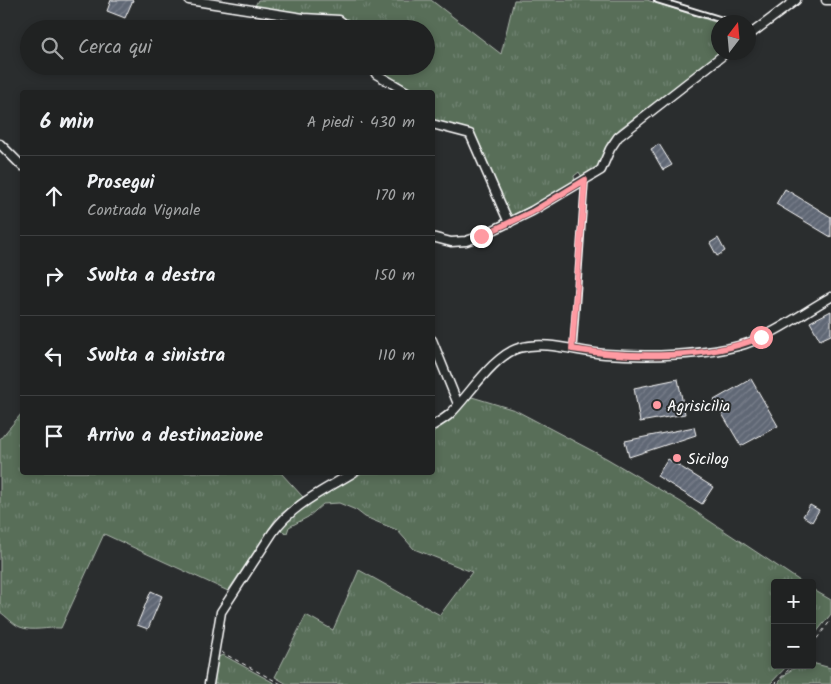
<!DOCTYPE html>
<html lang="it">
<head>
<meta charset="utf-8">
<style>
  body { margin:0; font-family:Kalam,sans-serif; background:#282a2a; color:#f1f3f6 }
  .controls { position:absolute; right:15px; bottom:15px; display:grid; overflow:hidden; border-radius:5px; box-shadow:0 2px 8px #0003 }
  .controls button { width:45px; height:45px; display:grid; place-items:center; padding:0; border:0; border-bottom:1px solid #3d3f40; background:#202222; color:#f1f3f6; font:25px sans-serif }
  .compass { position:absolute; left:711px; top:15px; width:45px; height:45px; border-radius:50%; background:#202222; box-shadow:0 2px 8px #0003; rotate:16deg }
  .stop { position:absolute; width:15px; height:15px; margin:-11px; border:4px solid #ff9aa2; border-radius:50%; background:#fff }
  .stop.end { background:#ff9aa2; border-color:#fff; box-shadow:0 1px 5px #0008 }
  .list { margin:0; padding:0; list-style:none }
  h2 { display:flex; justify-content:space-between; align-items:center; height:65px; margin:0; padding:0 20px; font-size:21px }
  h2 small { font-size:16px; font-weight:400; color:#a2a4a5 }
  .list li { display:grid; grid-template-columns:32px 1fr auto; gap:15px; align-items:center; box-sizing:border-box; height:80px; padding:0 20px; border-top:1px solid #3d3f40 }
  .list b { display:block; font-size:19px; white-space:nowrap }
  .list p { margin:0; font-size:16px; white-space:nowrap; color:#a2a4a5 }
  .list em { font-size:16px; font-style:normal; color:#a2a4a5 }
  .icon { flex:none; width:28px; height:28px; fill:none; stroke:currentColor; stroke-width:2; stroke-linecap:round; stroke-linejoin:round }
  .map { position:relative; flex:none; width:831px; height:684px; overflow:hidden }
  .search { position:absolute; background:#202222; box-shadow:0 2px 8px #0003; left:20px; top:20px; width:415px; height:55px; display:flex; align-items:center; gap:12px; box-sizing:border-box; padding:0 18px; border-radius:28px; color:#a2a4a5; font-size:19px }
  .panel { position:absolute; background:#202222; box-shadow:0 2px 8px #0003; left:20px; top:90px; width:415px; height:385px; border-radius:5px }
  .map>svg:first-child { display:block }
</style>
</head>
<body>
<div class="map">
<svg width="831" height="684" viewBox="0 0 831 684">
  <defs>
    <pattern id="grass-tufts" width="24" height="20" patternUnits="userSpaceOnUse" patternTransform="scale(1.25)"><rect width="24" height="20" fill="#586e59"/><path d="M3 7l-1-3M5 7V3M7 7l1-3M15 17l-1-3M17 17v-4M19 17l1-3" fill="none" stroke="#718472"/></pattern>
    <pattern id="building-hatch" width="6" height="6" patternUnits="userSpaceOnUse" patternTransform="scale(1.25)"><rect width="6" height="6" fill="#606775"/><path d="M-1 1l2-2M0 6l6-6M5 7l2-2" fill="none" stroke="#787e8a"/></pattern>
  </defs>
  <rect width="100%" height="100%" fill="#2a2d2e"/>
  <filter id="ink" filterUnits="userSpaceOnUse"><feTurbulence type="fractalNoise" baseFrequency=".02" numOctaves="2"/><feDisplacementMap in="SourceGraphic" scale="10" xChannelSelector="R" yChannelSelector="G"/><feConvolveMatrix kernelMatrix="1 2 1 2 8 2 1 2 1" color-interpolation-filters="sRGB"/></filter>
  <g filter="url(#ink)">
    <g fill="url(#grass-tufts)" stroke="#acb6ac">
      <path d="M258,0H431L501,54L514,0H647L718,23V52L720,53L619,129C616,133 611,137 608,142C598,162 606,164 582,177L579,172L574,176L575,182L573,185L511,216L472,131L432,121V92H413L376,72L374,66H426V29H355L339,18L302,15L255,6Z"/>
      <path d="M472,397L515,410L606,458L681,502L803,583H775V665H788L770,684H287L275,677L306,615L333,630L359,570L440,615L472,572L414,549L397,530L365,517L356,510L339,503L323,504L308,517L289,527L287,533L279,530L291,516L307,504L362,473L432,472L433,432L453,416L468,398Z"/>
      <path d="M22,413V472L281,473L303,497L277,517L228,591L104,534L61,628C48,627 32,632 20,627C13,624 6,616 0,612V439Z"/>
      <path d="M812,589L831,600V614L812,638Z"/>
      <path d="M223,655L276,684H212L215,663L218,657Z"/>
      <path d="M812,663L831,668V684H778C787,670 796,665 812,665Z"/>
    </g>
    <g fill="url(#building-hatch)" stroke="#fff">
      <path d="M111,0H133L125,18L107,11Z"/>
      <path d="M659,144L672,165L663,170L651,149Z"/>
      <path d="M785,189L831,217V237L776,204Z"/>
      <path d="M718,238L725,251L717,256L710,243Z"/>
      <path d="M831,311V335L820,340L810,322Z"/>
      <path d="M678,379L685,414L640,422L634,388Z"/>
      <path d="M751,379L778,426L741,446L714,400Z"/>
      <path d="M694,427L696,435L629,457L625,441Z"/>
      <path d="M668,459L713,487L702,504L657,476Z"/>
      <path d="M810,505L819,510L812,522L803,516Z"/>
      <path d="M151,591L162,596L148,629L137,625Z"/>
    </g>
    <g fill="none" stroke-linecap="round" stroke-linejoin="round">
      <g stroke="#fff" stroke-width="8">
        <g id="lane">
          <path d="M657,0L729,22"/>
          <path d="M573,349L585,180"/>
        </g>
      </g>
      <g stroke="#fff" stroke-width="11">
        <g id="street">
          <path d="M189,0L303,18L339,20L351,29"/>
          <path d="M826,0H831"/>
          <path d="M748,36L796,0"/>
          <path d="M372,66L376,74L407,92"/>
          <path d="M432,124L470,134L509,223"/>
          <path d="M0,144L22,166"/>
          <path d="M432,237L451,242L466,241L481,236L532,211L601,170L610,149L618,137L727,52"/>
          <path d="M432,340L458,404"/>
          <path d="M432,426C439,422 446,418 451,413C469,395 494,355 519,348C547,340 577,352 605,354C645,357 707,356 745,344C775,334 804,312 831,297"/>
          <path d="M209,684L221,612L273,532C293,504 325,490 354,472"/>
        </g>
      </g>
      <g stroke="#fff" stroke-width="1" stroke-dasharray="4 4" stroke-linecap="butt">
        <path d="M812,645L831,620"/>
        <path d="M221,652L281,684"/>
        <path d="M775,684L793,665"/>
      </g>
      <use href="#lane" stroke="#2a2d2e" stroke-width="4"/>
      <use href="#street" stroke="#2a2d2e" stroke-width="8"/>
    </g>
  </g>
  <g fill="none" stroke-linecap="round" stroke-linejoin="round" filter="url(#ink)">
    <path stroke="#ff9aa2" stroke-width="6" d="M481,236L532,212L585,180L572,349C630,358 707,360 761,337"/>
  </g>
  <g fill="#ff9aa2" stroke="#2a2d2e" stroke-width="2">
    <circle cx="657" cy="405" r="5"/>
    <circle cx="677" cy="458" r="5"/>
  </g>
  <g text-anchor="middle" stroke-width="4" stroke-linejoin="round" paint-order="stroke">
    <g font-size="16" fill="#fff" stroke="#2a2d2e" text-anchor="start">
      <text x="667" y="411">Agrisicilia</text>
      <text x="687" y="464">Sicilog</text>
    </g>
  </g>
</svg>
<div class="controls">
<button>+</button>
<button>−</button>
</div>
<svg class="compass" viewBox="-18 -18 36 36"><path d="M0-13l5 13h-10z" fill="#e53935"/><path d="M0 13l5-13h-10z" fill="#a2a4a5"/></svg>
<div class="stop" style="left:761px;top:337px"></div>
<div class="stop end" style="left:481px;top:236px"></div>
<div class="search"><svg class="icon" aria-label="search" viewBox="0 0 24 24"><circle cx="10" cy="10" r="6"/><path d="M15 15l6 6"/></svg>Cerca qui</div>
<section class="panel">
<h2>6 min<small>A piedi · 430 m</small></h2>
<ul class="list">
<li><svg class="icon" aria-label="ahead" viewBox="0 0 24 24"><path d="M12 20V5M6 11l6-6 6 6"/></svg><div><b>Prosegui</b><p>Contrada Vignale</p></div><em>170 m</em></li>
<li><svg class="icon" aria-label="right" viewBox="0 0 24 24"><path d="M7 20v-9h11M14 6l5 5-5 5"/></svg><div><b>Svolta a destra</b></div><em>150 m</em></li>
<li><svg class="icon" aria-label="left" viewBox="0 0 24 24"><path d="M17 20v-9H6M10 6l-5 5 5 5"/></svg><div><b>Svolta a sinistra</b></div><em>110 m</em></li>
<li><svg class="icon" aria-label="arrive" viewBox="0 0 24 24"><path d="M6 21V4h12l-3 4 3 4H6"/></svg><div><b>Arrivo a destinazione</b></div></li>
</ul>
</section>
</div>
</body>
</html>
